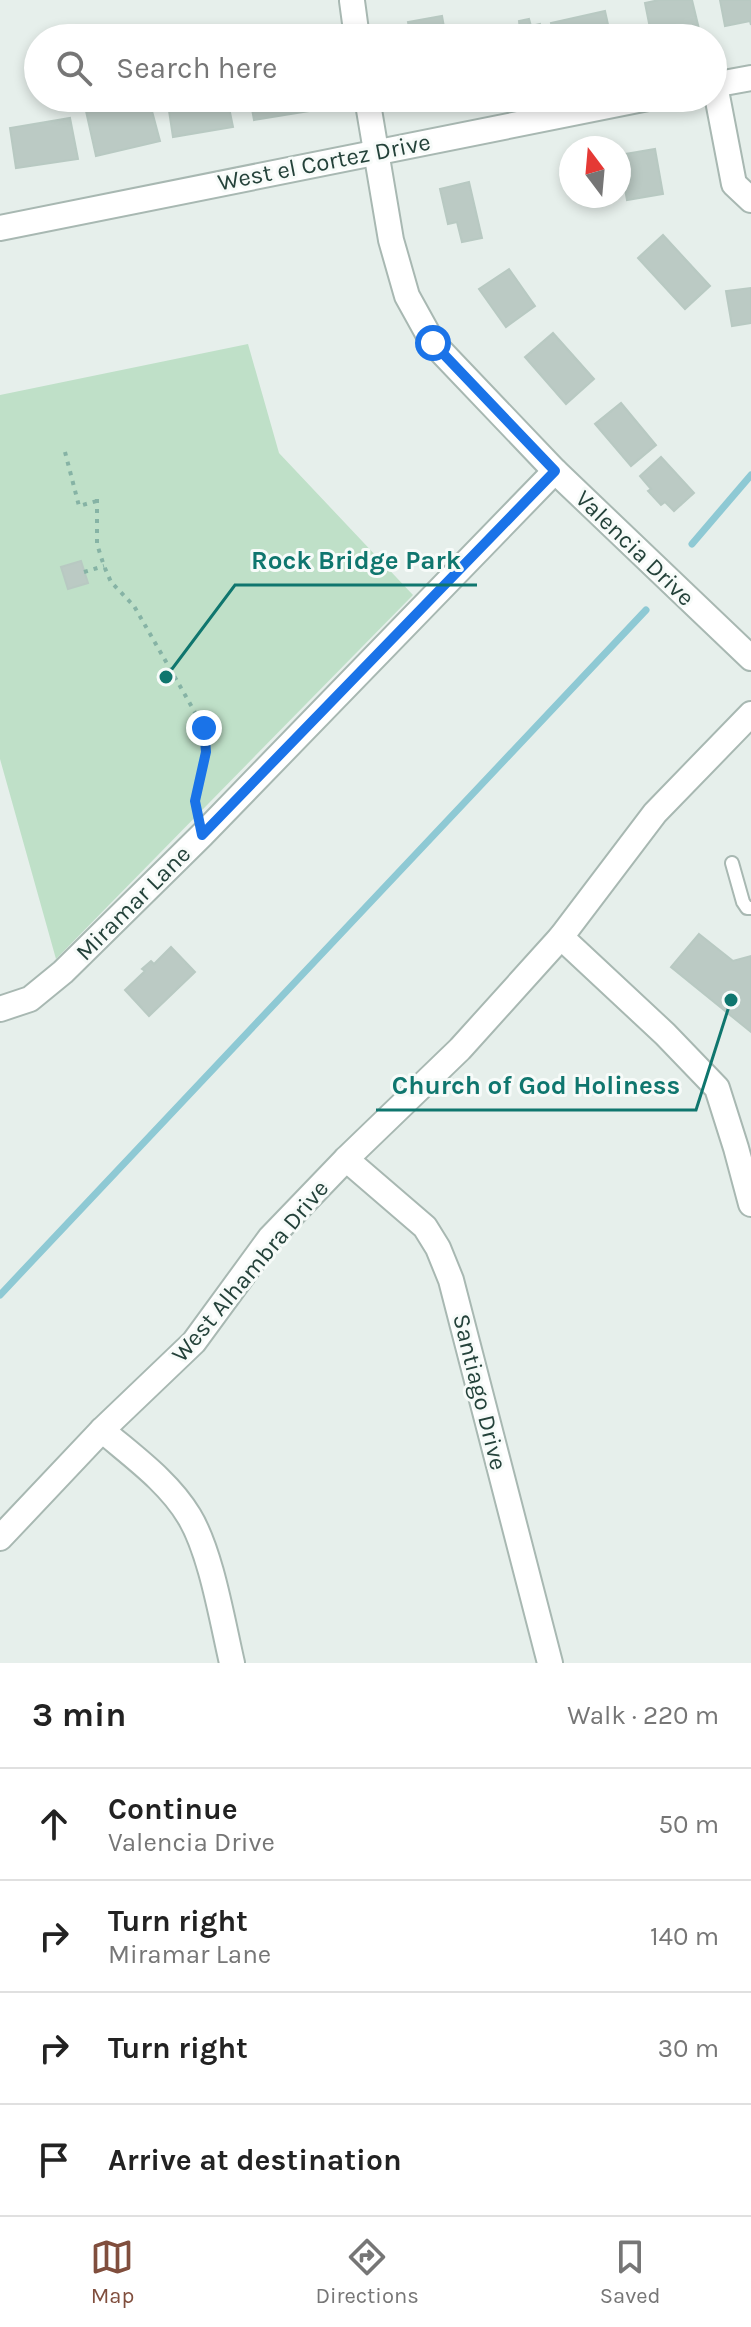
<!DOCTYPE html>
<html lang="en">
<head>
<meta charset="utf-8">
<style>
  body { margin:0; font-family:Karla,sans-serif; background:#f2f2f2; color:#222 }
  .compass { position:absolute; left:559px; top:136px; width:72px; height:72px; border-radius:50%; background:#fff; box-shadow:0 4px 12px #0003; rotate:344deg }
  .stop { position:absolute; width:24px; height:24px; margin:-18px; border:6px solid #1a73e8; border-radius:50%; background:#fff }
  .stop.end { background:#1a73e8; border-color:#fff; box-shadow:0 2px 8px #0008 }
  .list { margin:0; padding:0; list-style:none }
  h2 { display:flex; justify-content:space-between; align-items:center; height:104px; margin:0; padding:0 32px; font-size:34px }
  h2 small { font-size:26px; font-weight:400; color:#767676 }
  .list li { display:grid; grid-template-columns:52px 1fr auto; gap:24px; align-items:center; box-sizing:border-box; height:112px; padding:0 32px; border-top:2px solid #e0e0e0 }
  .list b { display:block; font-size:30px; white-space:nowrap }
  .list p { margin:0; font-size:26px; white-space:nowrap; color:#767676 }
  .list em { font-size:26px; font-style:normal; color:#767676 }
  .icon { flex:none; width:44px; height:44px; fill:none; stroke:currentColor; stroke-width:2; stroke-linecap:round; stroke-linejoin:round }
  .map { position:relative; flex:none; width:751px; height:1663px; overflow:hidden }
  .search { position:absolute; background:#fff; box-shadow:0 4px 12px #0003; left:24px; right:24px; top:24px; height:88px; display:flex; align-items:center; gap:20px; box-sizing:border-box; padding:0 28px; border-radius:44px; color:#767676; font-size:30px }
  .sheet { height:552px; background:#fff }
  nav { display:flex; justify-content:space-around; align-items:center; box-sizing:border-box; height:112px; border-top:2px solid #e0e0e0; background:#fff; font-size:22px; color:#767676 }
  nav a { display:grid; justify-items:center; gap:4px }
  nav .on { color:#804e3d }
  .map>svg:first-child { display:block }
</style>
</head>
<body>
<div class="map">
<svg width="751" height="1663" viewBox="0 0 751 1663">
  <rect width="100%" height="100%" fill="#e6efeb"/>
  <path fill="#bfe0c8" d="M248,344L279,453L413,595L56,959L0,759V395Z"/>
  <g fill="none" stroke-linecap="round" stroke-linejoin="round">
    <g stroke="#8ec9d4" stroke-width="7">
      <path d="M692,544L751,475"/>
      <path d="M0,1295L646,610"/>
    </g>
  </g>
  <g fill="#bbcac4" stroke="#b8c9c2" stroke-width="2">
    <path d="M659,0H692L699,29L652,38L645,3Z"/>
    <path d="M720,0H751V25L750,21L725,26Z"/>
    <path d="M605,11L611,38H554L551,23Z"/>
    <path d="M442,16L446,38H411L408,22Z"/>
    <path d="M529,19L531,26L540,24L543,38H487L520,30L519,21Z"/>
    <path d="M112,98L118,108L149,100L160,141L96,156L84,102Z"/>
    <path d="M195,98H227L233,127L173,137L168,104Z"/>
    <path d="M250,98H315L316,110L254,120Z"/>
    <path d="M70,118L78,159L16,168L10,128Z"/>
    <path d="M655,149L663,194L627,200L619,155Z"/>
    <path d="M469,182L482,238L462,242L457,222L448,224L440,189Z"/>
    <path d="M663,235L710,286L685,309L638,258Z"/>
    <path d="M509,269L535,306L506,327L479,289Z"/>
    <path d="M751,288V323L732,326L726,291Z"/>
    <path d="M553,333L594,379L566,404L525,357Z"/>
    <path d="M621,403L656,445L631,466L595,424Z"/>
    <path d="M661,457L694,493L674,511L665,502L661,505L648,491L651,489L640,476Z"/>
    <path d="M81,561L88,583L68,589L61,567Z"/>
    <path d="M699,934L733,961L751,956V1032L671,967Z"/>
    <path d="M171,947L195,972L149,1016L125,990L145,971L142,969L151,961L154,964Z"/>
  </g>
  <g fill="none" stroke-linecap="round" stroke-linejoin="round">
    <g stroke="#a8b8b2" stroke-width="16">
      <path id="lane" d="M732,863L743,902L747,908H751"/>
    </g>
    <g stroke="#a8b8b2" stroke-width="28">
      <g id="street">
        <path d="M352,1L357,38"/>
        <path d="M713,85L751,78"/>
        <path d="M715,85L734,184L751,200"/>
        <path d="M367,98L391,240L407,296L433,343L555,471L751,658"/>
        <path d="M0,228L648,98"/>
        <path d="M561,937L665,1034L717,1088L736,1148L751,1204"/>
        <path d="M0,1009L30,999L63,972L202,835L555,471"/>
        <path d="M346,1159L425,1227L438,1248L451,1280L550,1663"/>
        <path d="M102,1430C132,1456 168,1481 189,1516C211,1552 222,1620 232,1663"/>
        <path d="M0,1538L102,1430L194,1342L270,1238L346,1159L460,1049L561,937L655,813L751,714"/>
      </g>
    </g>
    <g stroke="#86b3a5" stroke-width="4" stroke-dasharray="4 6" stroke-linecap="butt">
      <path d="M65,452L79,506L97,501"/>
      <path d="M97,499V544L104,566L111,582L134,606L204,728L206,752L196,805"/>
      <path d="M84,572L104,566"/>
    </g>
    <use href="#lane" stroke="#fff" stroke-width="12"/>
    <use href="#street" stroke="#fff" stroke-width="24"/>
  </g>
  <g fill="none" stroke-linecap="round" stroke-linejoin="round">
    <path stroke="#1a73e8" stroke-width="10" d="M204,728L206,752L195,801L202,835L555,471L433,343"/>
  </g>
  <g text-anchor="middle" stroke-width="6" stroke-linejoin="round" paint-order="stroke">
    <g font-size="24" fill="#24423a" stroke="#f7fbf9">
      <text transform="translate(324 162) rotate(-11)" y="8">West el Cortez Drive</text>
      <text transform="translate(635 548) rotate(44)" y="8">Valencia Drive</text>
      <text transform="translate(133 903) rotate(-45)" y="8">Miramar Lane</text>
      <text transform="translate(250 1271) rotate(-50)" y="8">West Alhambra Drive</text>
      <text transform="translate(480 1392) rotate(76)" y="8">Santiago Drive</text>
    </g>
  </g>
  <path fill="none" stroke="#0f766e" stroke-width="3" d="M166 677L235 585H477M731 1000L696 1110H376"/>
  <g fill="#0f766e" stroke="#f7fbf9" stroke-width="3">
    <circle cx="166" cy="677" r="8"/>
    <circle cx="731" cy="1000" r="8"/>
  </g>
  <g font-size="26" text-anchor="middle" font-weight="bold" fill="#0f766e" stroke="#f7fbf9" stroke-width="6" stroke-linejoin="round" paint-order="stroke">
    <text x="356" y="569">Rock Bridge Park</text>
    <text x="536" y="1094">Church of God Holiness</text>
  </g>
</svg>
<svg class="compass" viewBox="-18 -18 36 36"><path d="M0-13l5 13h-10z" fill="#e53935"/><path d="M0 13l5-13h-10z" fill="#767676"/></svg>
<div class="stop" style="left:433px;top:343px"></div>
<div class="stop end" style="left:204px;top:728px"></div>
<div class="search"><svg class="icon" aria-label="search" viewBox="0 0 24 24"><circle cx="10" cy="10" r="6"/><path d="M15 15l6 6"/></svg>Search here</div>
</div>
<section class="sheet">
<h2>3 min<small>Walk · 220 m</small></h2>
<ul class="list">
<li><svg class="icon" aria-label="ahead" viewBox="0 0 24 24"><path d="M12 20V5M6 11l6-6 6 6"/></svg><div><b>Continue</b><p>Valencia Drive</p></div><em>50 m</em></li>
<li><svg class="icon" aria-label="right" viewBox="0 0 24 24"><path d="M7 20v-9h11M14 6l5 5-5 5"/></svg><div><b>Turn right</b><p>Miramar Lane</p></div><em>140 m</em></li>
<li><svg class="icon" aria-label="right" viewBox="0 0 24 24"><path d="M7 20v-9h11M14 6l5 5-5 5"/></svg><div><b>Turn right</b></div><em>30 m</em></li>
<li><svg class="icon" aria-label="arrive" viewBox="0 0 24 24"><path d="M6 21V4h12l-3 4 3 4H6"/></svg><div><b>Arrive at destination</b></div></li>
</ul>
</section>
<nav>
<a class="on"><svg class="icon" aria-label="map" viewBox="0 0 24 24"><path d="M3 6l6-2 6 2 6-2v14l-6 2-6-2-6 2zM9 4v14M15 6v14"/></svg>Map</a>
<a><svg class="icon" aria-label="directions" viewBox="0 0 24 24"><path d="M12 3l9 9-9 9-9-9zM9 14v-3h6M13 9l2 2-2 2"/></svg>Directions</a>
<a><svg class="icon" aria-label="saved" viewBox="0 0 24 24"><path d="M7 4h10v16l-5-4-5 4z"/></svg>Saved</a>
</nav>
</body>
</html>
